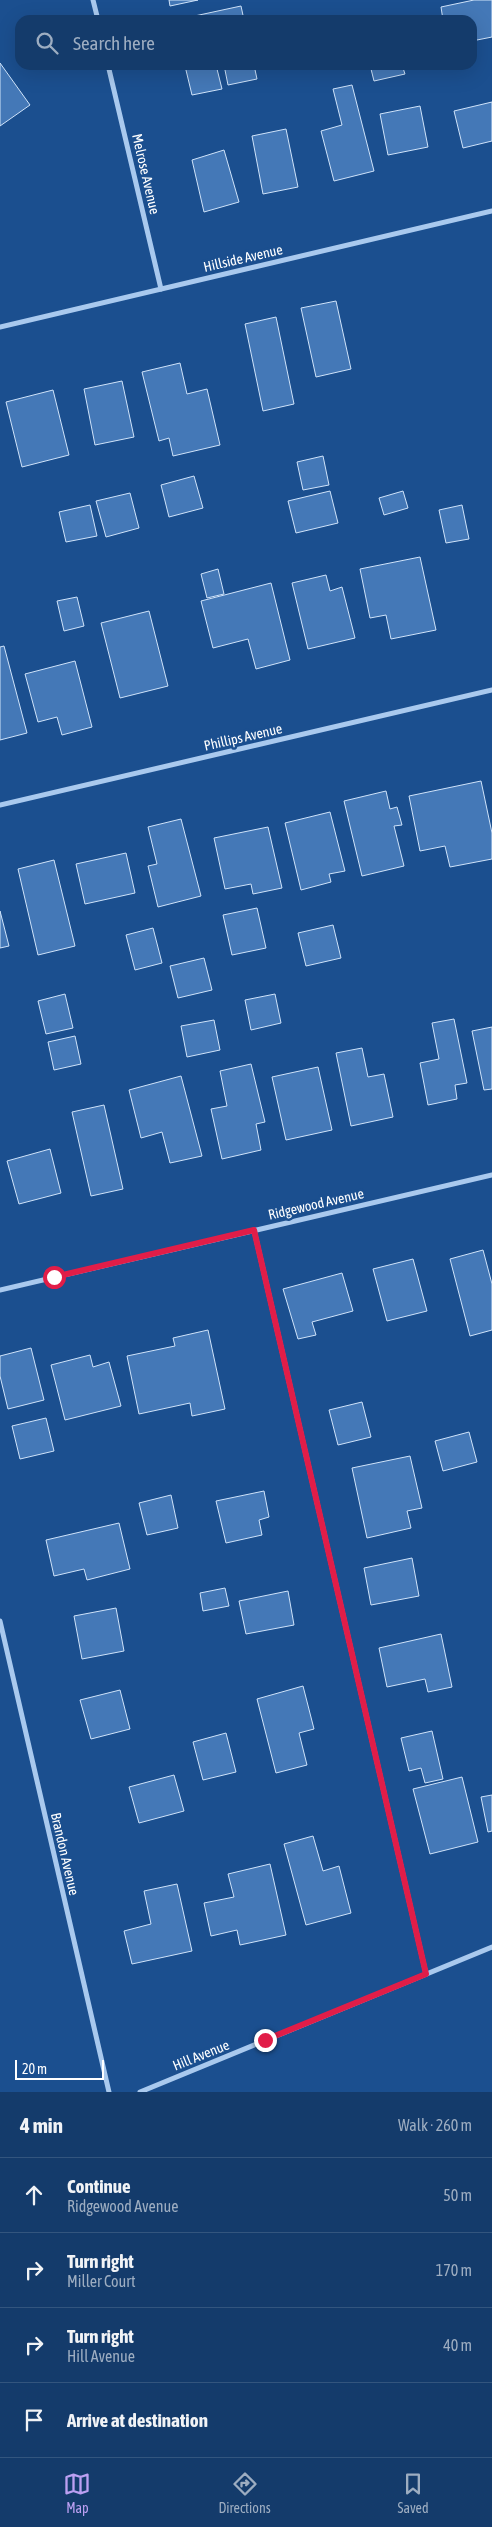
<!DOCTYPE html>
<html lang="en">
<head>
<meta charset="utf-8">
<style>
  body { margin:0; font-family:"Asap Condensed",sans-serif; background:#214673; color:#f1f3f6 }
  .scale { position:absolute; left:15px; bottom:12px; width:89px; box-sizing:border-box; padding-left:5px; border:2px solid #fff; border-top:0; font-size:14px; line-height:18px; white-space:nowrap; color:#fff; -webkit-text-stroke:4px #1b4f8f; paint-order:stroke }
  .stop { position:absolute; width:15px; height:15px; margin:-11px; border:4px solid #e11d48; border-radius:50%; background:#fff }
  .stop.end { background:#e11d48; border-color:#fff; box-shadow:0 1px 5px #0008 }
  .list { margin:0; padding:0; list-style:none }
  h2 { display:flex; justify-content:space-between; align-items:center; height:65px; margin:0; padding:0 20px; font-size:21px }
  h2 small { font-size:16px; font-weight:400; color:#9dadc1 }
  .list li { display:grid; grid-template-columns:32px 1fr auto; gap:15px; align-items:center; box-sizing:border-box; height:75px; padding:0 20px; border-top:1px solid #33557e }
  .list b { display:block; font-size:19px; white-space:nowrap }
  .list p { margin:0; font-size:16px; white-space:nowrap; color:#9dadc1 }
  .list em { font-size:16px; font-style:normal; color:#9dadc1 }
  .icon { flex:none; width:28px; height:28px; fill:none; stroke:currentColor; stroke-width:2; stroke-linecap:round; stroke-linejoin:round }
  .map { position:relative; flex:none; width:492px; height:2092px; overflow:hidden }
  .search { position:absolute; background:#143b6b; box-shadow:0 5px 20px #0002; left:15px; right:15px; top:15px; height:55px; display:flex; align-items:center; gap:12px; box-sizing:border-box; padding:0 18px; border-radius:15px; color:#9dadc1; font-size:19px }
  .sheet { height:365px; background:#143b6b }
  nav { display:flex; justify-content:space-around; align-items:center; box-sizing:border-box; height:70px; border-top:1px solid #33557e; background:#143b6b; font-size:14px; color:#9dadc1 }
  nav a { display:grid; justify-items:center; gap:2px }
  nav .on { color:#bca0f2 }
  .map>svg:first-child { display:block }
</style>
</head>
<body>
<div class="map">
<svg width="492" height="2092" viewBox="0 0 492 2092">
  <rect width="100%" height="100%" fill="#1b4f8f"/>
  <g fill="#4478b7" stroke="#cfe3fa">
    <path d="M169,0H198L170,6Z"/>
    <path d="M474,0H492V37L472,41V20H443L441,7Z"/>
    <path d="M241,6L244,20H176Z"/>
    <path d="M0,63L30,105L0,126Z"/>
    <path d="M191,65H216L222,89L192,95L185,66Z"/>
    <path d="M224,65H254L257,79L228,85Z"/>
    <path d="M370,65H402L405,74L374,81Z"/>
    <path d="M352,85L374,171L334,181L321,131L342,125L333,89Z"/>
    <path d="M492,102V141L463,148L454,111Z"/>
    <path d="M420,106L428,147L388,155L380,114Z"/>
    <path d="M286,129L298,187L263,194L252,136Z"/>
    <path d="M224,150L239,202L204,212L192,160Z"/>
    <path d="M336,301L351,369L316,377L301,308Z"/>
    <path d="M276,317L294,404L263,411L245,324Z"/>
    <path d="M180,363L187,394L207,389L220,445L173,456L169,438L159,441L142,372Z"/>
    <path d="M122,381L134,437L95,445L84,389Z"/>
    <path d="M53,390L69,455L22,467L6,402Z"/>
    <path d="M323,456L329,485L303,490L297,462Z"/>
    <path d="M194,476L203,508L169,517L161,485Z"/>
    <path d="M330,491L338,523L296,533L288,501Z"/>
    <path d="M403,491L408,508L384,515L379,498Z"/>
    <path d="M130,493L139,528L106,537L96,501Z"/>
    <path d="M90,505L97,536L66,542L59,512Z"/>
    <path d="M462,505L469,539L446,543L439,510Z"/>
    <path d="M420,557L436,630L391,639L386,615L370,618L360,569Z"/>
    <path d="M218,569L224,594L207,598L201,574Z"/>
    <path d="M326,575L330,591L342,587L355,638L308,649L292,583Z"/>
    <path d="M271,583L290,660L256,669L248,639L213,648L201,601Z"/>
    <path d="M77,597L84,626L64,631L57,601Z"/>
    <path d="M149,611L168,686L120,698L101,623Z"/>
    <path d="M4,646L27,733L0,740V647Z"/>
    <path d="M75,661L92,727L62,735L57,717L38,722L25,674Z"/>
    <path d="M481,781L492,833V859L450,867L445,846L420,851L409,796Z"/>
    <path d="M386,791L390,809L397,807L402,825L394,826L404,866L362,876L344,801Z"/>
    <path d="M330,812L345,871L329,874L331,882L301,890L285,823Z"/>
    <path d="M181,819L201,896L158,907L148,866L157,864L148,827Z"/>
    <path d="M268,827L282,888L253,894L251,884L225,889L214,838Z"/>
    <path d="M126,853L135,893L85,904L76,864Z"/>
    <path d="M54,860L75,946L38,955L18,869Z"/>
    <path d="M257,908L266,948L232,955L223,915Z"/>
    <path d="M0,911L9,946L0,948Z"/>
    <path d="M333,925L341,958L306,966L298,933Z"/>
    <path d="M153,928L162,963L135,970L126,935Z"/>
    <path d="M204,958L212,990L178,998L170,966Z"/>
    <path d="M65,994L73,1028L46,1034L38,1001Z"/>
    <path d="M275,994L281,1023L251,1030L245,1000Z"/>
    <path d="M454,1019L467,1083L455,1085L457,1099L428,1105L420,1063L439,1059L432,1023Z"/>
    <path d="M214,1020L220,1050L187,1057L181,1026Z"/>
    <path d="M492,1027V1089L484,1090L472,1031Z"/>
    <path d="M75,1036L81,1064L54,1070L48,1042Z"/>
    <path d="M362,1048L368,1077L384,1074L393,1117L351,1126L336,1053Z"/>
    <path d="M251,1064L265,1122L256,1124L261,1150L222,1159L211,1109L227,1106L220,1071Z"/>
    <path d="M318,1067L332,1130L286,1140L272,1077Z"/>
    <path d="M181,1076L202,1156L170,1163L162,1132L141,1138L129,1090Z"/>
    <path d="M104,1105L123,1189L91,1196L72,1112Z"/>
    <path d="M50,1149L61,1193L19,1204L7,1161Z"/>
    <path d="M483,1250L492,1284V1330L470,1336L450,1259Z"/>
    <path d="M413,1259L427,1311L387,1321L373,1269Z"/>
    <path d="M342,1273L353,1311L312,1322L316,1335L298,1339L283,1289Z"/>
    <path d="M208,1330L225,1409L192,1416L190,1403L139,1414L127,1356L175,1346L173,1338Z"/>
    <path d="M31,1348L44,1400L8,1409L0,1376V1356Z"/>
    <path d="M90,1355L93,1367L109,1362L121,1406L65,1420L51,1365Z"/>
    <path d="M362,1402L371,1437L338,1445L329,1410Z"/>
    <path d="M46,1418L54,1451L20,1459L12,1426Z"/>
    <path d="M469,1432L477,1462L443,1471L435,1441Z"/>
    <path d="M410,1456L422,1508L407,1511L411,1528L367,1538L352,1468Z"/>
    <path d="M264,1491L269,1517L259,1520L262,1535L226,1543L216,1501Z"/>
    <path d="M171,1495L178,1528L147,1535L139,1503Z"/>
    <path d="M119,1523L130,1569L87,1580L84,1569L54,1576L46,1540Z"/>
    <path d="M412,1558L419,1596L371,1605L364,1568Z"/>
    <path d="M225,1588L229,1606L203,1611L200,1593Z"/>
    <path d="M288,1591L294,1625L246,1634L239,1601Z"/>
    <path d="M116,1608L124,1651L82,1659L74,1616Z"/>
    <path d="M441,1634L452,1687L428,1692L425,1679L387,1687L379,1648Z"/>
    <path d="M303,1686L314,1729L299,1733L307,1765L276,1773L257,1699Z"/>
    <path d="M120,1690L130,1729L91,1739L80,1700Z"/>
    <path d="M432,1731L443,1779L425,1783L421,1768L409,1771L401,1738Z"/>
    <path d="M226,1733L236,1772L203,1780L193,1742Z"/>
    <path d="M174,1775L184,1811L139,1823L129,1787Z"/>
    <path d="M462,1777L478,1842L430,1854L413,1789Z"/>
    <path d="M492,1795V1831L488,1832L481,1797Z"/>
    <path d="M313,1836L323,1871L339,1866L351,1913L306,1925L284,1844Z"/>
    <path d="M270,1864L286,1935L240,1945L237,1930L211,1936L204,1903L234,1897L228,1874Z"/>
    <path d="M177,1884L192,1951L132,1964L124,1931L151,1924L144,1891Z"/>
  </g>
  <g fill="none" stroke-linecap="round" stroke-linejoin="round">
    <g stroke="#a9c9ee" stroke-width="5">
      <path d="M93,0L98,20"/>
      <path d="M108,65L161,289"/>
      <path d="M0,327L492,211"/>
      <path d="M0,805L492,690"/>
      <path d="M254,1230L426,1974"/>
      <path d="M0,1290L492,1175"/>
      <path d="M0,1621L109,2092"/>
      <path d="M140,2092L492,1947"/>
    </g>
  </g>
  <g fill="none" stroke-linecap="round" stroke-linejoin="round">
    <path stroke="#e11d48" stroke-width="6" d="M54,1277L254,1230L426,1974L265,2040"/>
  </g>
  <g text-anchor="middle" stroke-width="5" stroke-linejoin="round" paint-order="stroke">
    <g font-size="14" fill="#fff" stroke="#1b4f8f">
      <text transform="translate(146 174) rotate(77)" y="5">Melrose Avenue</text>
      <text transform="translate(243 258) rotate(-13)" y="5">Hillside Avenue</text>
      <text transform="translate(243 737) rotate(-13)" y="5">Phillips Avenue</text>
      <text transform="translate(316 1204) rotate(-13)" y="5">Ridgewood Avenue</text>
      <text transform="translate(65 1854) rotate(77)" y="5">Brandon Avenue</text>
      <text transform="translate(201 2055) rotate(-22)" y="5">Hill Avenue</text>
    </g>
  </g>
</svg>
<div class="scale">20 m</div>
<div class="stop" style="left:54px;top:1277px"></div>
<div class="stop end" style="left:265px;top:2040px"></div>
<div class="search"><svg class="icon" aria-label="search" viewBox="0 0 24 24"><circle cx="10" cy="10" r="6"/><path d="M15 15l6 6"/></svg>Search here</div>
</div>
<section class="sheet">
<h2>4 min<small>Walk · 260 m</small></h2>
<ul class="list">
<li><svg class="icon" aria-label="ahead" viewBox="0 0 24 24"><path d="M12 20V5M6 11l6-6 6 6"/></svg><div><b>Continue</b><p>Ridgewood Avenue</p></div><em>50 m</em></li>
<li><svg class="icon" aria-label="right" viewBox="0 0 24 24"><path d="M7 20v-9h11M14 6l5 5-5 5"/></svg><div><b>Turn right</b><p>Miller Court</p></div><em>170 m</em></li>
<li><svg class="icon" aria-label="right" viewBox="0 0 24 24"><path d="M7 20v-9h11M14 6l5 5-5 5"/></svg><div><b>Turn right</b><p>Hill Avenue</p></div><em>40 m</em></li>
<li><svg class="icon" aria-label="arrive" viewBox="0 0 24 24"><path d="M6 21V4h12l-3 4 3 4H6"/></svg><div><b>Arrive at destination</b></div></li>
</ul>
</section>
<nav>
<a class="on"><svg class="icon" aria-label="map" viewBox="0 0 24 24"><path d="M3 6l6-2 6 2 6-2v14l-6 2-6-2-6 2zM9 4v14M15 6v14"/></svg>Map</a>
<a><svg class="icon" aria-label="directions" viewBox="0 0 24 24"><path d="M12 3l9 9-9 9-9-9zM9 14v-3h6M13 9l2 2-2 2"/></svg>Directions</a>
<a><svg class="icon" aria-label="saved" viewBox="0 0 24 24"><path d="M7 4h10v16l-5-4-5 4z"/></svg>Saved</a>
</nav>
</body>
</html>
